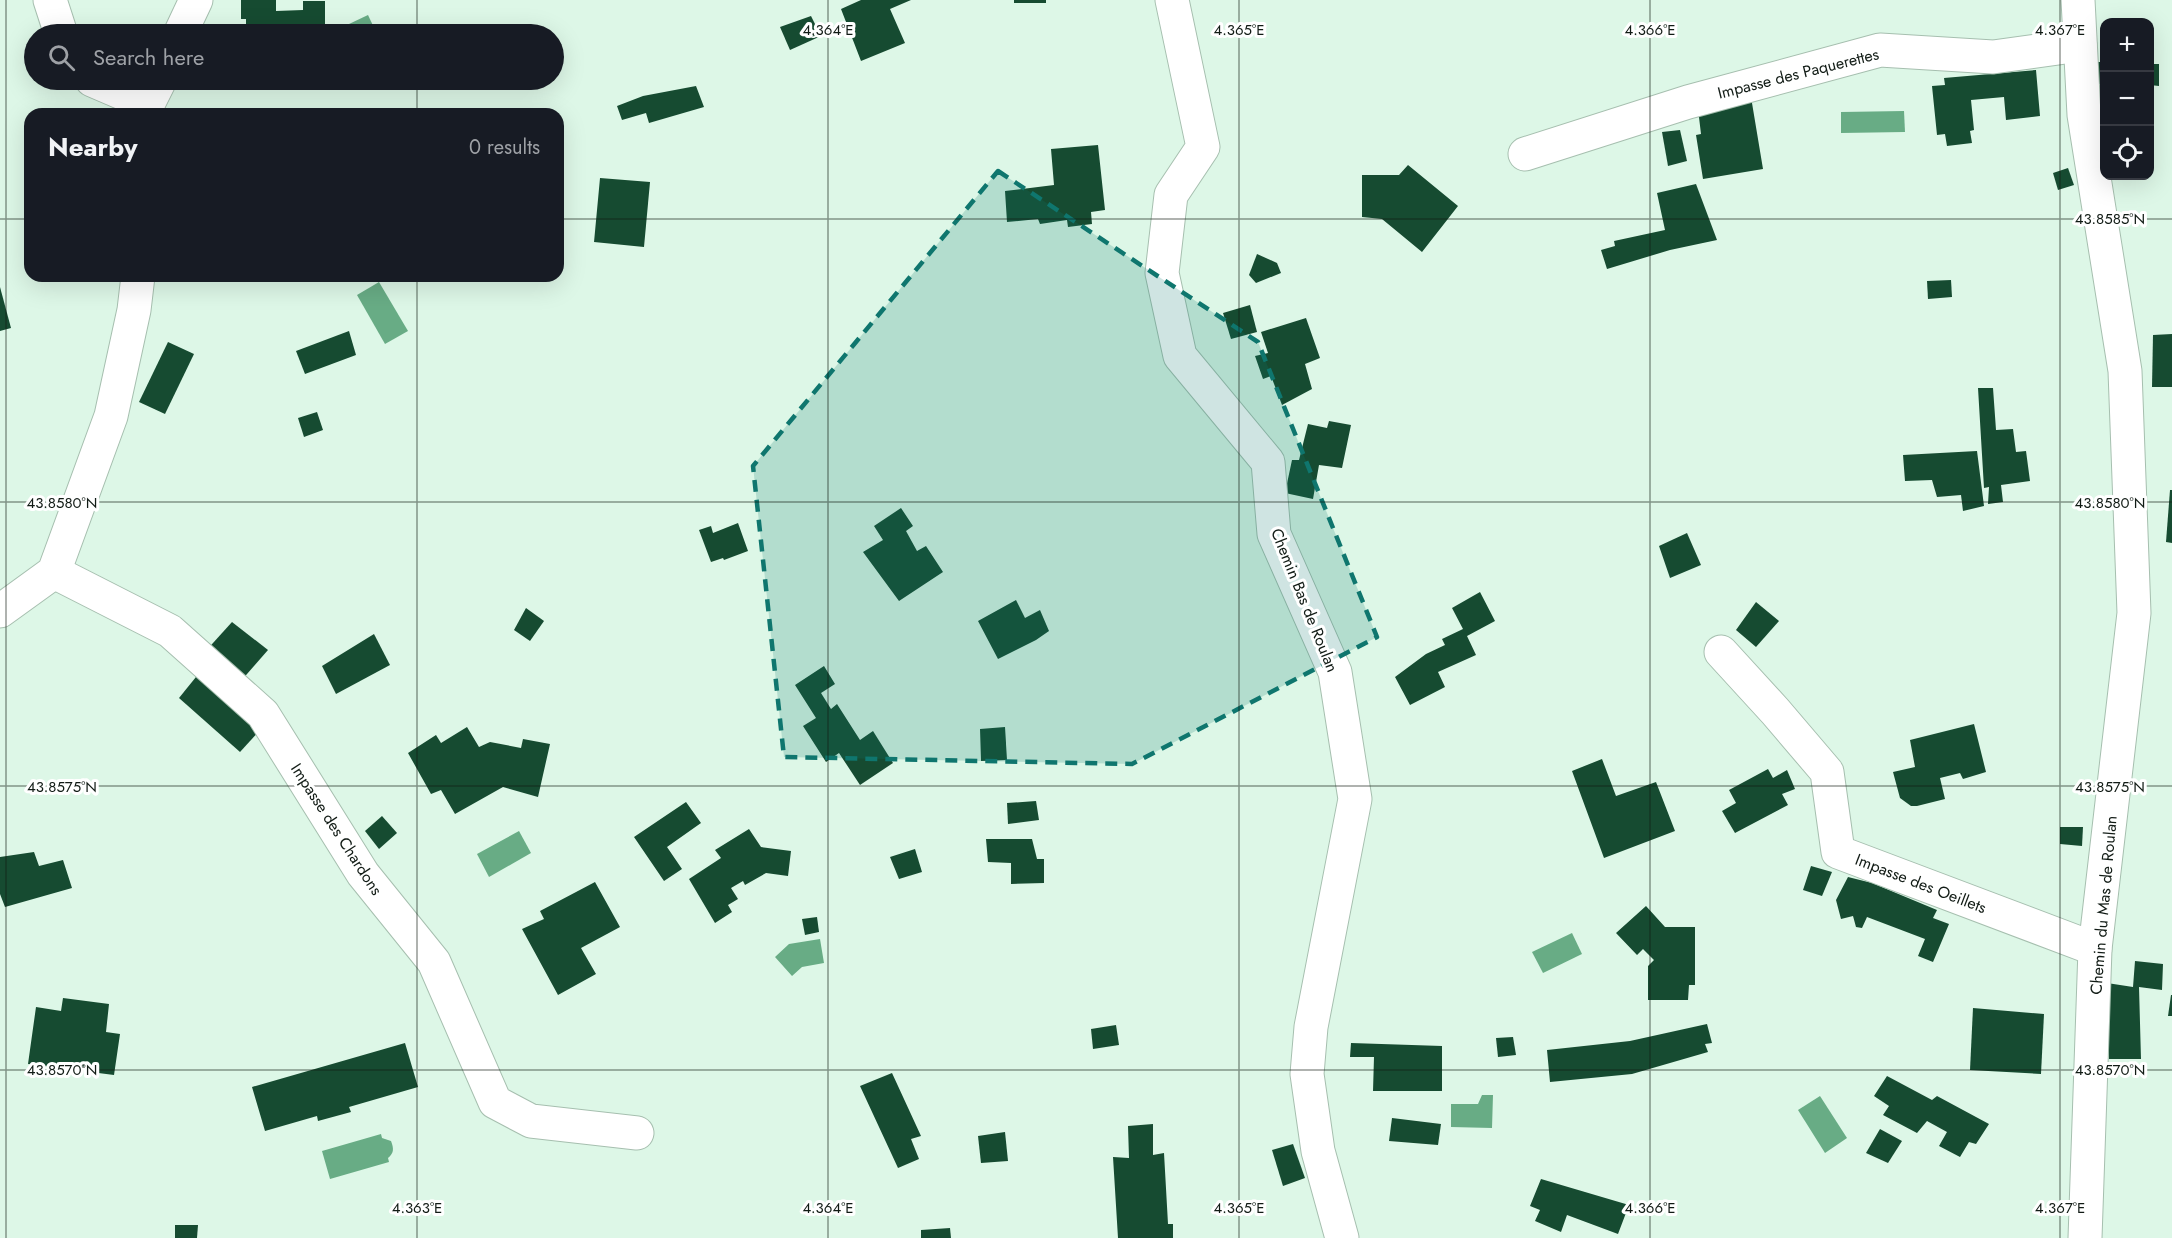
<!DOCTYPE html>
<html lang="en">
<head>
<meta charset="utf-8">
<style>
  body { margin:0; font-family:Jost,sans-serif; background:#20242c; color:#f1f3f6 }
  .controls { position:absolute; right:18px; top:18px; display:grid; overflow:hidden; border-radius:12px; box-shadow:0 6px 24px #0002 }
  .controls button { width:54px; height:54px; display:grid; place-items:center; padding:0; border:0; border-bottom:2px solid #363941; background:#171b24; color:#f1f3f6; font:30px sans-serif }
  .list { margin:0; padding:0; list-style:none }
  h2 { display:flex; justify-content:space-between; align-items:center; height:78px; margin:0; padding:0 24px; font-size:26px }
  h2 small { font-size:20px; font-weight:400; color:#9ea1a6 }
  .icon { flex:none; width:33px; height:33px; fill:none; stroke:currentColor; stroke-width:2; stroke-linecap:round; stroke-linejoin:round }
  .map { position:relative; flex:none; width:2172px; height:1238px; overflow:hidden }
  .search { position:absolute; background:#171b24; box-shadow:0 6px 24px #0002; left:24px; top:24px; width:540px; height:66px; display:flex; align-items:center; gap:15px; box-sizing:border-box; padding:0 21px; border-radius:33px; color:#9ea1a6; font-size:22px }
  .panel { position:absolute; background:#171b24; box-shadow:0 6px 24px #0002; left:24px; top:108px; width:540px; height:174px; border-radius:18px }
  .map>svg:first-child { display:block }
</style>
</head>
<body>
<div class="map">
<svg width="2172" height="1238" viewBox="0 0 2172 1238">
  <rect width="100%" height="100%" fill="#ddf7e7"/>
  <g fill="#68ac85">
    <path d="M368,15L377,34H354L349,24Z"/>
    <path d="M1904,111L1905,132L1841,133V112Z"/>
    <path d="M379,282L408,331L385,344L357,295Z"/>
    <path d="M519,831L531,853L489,877L477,854Z"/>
    <path d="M1572,933L1582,954L1543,973L1532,952Z"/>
    <path d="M820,939L824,963L802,967L792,976L775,957L789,944Z"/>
    <path d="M1482,1095H1493L1492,1128L1451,1127V1104H1478Z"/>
    <path d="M1820,1096L1847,1138L1825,1153L1798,1110Z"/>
    <path d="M381,1134L382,1138L391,1141C394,1149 394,1153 388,1158L389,1162L330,1179L322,1151Z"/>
  </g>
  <g fill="#164b31">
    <path d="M241,0H276V11L303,10V1H325V34H246V19H241Z"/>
    <path d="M861,0H911L890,9L905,43L861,61L841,9Z"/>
    <rect x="1014" y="0" width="32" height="3"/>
    <path d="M811,16L821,36L790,50L780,27Z"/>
    <path d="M2098,62H2104V84H2097Z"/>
    <path d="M2150,64H2159V86L2150,85Z"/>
    <path d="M2036,70L2040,116L2006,120L2004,97L1971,100L1974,130L1970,131L1972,143L1947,146L1945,134L1937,135L1932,86L1945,85L1944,78Z"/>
    <path d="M696,86L704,107L649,123L646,113L622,120L617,106L643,96Z"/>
    <path d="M1751,97L1763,169L1703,179L1696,135L1701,134L1698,109Z"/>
    <path d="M1680,130L1687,161L1668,166L1662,132Z"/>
    <path d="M1098,145L1105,210L1091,212L1092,224L1068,227L1067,220L1040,224L1038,219L1007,222L1005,191L1054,185L1051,149Z"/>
    <path d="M1408,165L1458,206L1422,252L1382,219L1362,217V175H1399Z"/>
    <path d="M2068,168L2074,185L2058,190L2053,173Z"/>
    <path d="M600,178L650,182L644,247L594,242Z"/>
    <path d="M1696,184L1717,240L1670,250L1607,269L1601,250L1615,246L1614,241L1665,230L1657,193Z"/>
    <path d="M1257,254L1277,263L1281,273L1256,283L1249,275Z"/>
    <path d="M1951,280L1952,297L1928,299L1927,281Z"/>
    <path d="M0,287L11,328L0,331Z"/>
    <path d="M1250,305L1257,332L1231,339L1223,313Z"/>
    <path d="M1306,318L1320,358L1305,364L1312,389L1282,405L1271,376L1263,379L1255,356L1268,353L1261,332Z"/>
    <path d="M349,331L356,355L305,374L296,351Z"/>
    <path d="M2172,334V387H2152L2153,335Z"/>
    <path d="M168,342L194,354L165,414L139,402Z"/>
    <path d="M1978,388H1993L1996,430L2013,429L2016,452L2026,451L2030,481L2001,485L2003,502L1988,504L1989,487L1984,488Z"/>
    <path d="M317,412L323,430L304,437L298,418Z"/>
    <path d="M1329,421L1351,425L1342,468L1319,465L1313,499L1285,493L1292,460H1299L1308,424L1327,428Z"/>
    <path d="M1977,451L1984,506L1963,511L1961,495L1937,497L1932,480L1905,481L1903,455Z"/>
    <path d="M2170,490H2172V543L2166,542Z"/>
    <path d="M901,508L913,526L906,531L917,551L926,546L943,572L899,601L863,552L883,540L874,526Z"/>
    <path d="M738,523L748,551L724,560L723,558L711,562L699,530L711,526L713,533Z"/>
    <path d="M1687,533L1701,565L1670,578L1659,546Z"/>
    <path d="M1480,592L1495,621L1467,636L1476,655L1438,672L1445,687L1410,705L1395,677L1426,654L1445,645L1442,639L1463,629L1452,608Z"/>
    <path d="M1016,600L1025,618L1040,610L1049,631L1036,640L998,659L978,621Z"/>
    <path d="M1756,602L1779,621L1756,647L1736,630Z"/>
    <path d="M526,608L544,621L530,641L514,630Z"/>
    <path d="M232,622L268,650L240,682L203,654Z"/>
    <path d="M374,634L390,665L336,694L322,666Z"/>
    <path d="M824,666L835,684L821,693L831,709L837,704L860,740L873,731L893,763L860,785L839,753L826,762L803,726L816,718L795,685Z"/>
    <path d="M200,672L263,727L240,752L179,698Z"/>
    <path d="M1974,724L1986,772L1963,779L1960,773L1940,778L1945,799L1917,806H1911L1900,798L1893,772L1915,767L1910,740Z"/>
    <path d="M467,727L479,747L490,742L521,748L523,739L550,744L538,797L503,787L455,814L441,790L431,794L408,753L436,735L441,743Z"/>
    <path d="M1005,727L1007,760L981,761L980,729Z"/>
    <path d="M1602,759L1616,796L1656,782L1675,831L1604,858L1572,771Z"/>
    <path d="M1768,769L1773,778L1787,770L1795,789L1782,794L1788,805L1735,833L1722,811L1736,803L1729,790Z"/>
    <path d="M1036,801L1039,820L1008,824L1007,803Z"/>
    <path d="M686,802L701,823L667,847L682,869L664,881L634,837Z"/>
    <path d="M382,816L397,833L379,849L365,831Z"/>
    <path d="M2060,827H2083L2082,846L2060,844Z"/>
    <path d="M749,829L761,847L791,851L788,876L766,873L745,885L743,881L731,888L738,899L728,905L732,912L715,923L689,879L721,858L715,850Z"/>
    <path d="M986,839H1032L1037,859H1044V883L1011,884V863L988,862Z"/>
    <path d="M915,849L922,872L899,879L890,857Z"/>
    <path d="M34,852L39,866L63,860L72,888L5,907L0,894V857Z"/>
    <path d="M1811,866L1832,872L1822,896L1803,890Z"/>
    <path d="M1848,877L1872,883L1937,910L1933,918L1949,924L1933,962L1918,956L1925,939L1867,917L1862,928L1856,927L1853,916L1841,919L1836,900Z"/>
    <path d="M595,882L620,927L581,948L596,974L558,995L522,929L544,919L540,911Z"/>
    <path d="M1646,906L1665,927H1695V985H1689L1688,1000H1648V966L1654,960L1643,949L1637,955L1616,933Z"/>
    <path d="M817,917L819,932L805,935L802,919Z"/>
    <path d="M2135,961L2163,964L2162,990L2139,987L2141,1059H2109L2107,983L2133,987Z"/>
    <path d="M2171,995H2172V1016H2168Z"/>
    <path d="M63,998L109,1004L106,1032L120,1034L114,1075L28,1064L36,1007L61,1011Z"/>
    <path d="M1973,1008L2044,1014L2041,1074L1970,1070Z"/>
    <path d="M1707,1024L1712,1043L1705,1044L1708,1052L1632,1074L1550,1082L1547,1050L1630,1041Z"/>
    <path d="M1116,1025L1119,1045L1093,1049L1091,1029Z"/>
    <path d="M1513,1037L1516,1055L1498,1057L1496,1038Z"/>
    <path d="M405,1043L418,1087L349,1107L351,1112L318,1121L317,1116L265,1131L252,1087Z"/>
    <path d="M1351,1043L1442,1046V1091H1373L1374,1057H1350Z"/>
    <path d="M892,1073L921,1136L911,1139L919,1159L898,1168L860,1086Z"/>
    <path d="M1887,1076L1932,1100L1937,1096L1989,1124L1976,1144L1969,1142L1960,1157L1939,1146L1947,1132L1927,1121L1917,1133L1883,1115L1889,1106L1874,1096Z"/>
    <path d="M1392,1118L1441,1124L1438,1145L1389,1141Z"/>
    <path d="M1153,1124V1155L1164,1153L1168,1224H1173V1238H1118L1113,1157L1129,1158L1128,1126Z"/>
    <path d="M1880,1129L1902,1141L1888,1163L1866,1153Z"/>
    <path d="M1005,1132L1008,1161L981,1163L978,1136Z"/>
    <path d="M1293,1144L1305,1178L1283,1186L1272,1150Z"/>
    <path d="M1541,1179L1629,1205L1618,1234L1567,1215L1561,1232L1535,1221L1540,1210L1530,1206Z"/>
    <path d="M175,1225H198L197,1238H175Z"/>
    <path d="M950,1228L951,1238H921V1230Z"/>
  </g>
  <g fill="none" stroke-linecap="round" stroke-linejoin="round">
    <g stroke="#a6bfaf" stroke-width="35">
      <g id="minor">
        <path d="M50,0L61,34"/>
        <path d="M1172,0L1203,147L1171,195L1162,273L1180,356L1268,462L1274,534L1335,672L1355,799L1311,1027L1307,1074L1318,1151L1342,1238"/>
        <path d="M2078,0L2084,115L2125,371L2134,613L2095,949L2085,1238"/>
        <path d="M180,34L196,0"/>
        <path d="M92,80L148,104"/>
        <path d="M148,114V104L160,80"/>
        <path d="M1525,154L1688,102L1880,50L1993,57L2080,45"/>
        <path d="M54,572L170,631L263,714L363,874L434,962L495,1102L531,1121L637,1133"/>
        <path d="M0,611L54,572L111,416L134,310L138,276"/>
        <path d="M1721,652L1775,711L1827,772L1838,852L2095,949"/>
      </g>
    </g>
    <use href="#minor" stroke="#fff" stroke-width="33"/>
  </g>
  <path fill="#0f766e" fill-opacity="0.2" stroke="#0f766e" stroke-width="4.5" stroke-dasharray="12 8" stroke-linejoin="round" d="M998,171L1258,342L1377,637L1132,764L784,757L753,466Z"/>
  <path fill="none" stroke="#111b15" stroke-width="1.5" stroke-opacity="0.45" d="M6,0V1238M417,0V34M828,0V1238M1239,0V1238M1650,0V1238M2060,0V1238M417,80V114M0,219H30M558,219H2172M417,276V1238M0,502H2172M0,786H2172M0,1070H2172"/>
  <g text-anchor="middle" stroke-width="6" stroke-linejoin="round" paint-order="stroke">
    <g font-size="16" fill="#111b15" stroke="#fff">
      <text transform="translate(1798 73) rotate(-14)" y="6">Impasse des Paquerettes</text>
      <text transform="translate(1305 600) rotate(68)" y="6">Chemin Bas de Roulan</text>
      <text transform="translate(337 829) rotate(57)" y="6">Impasse des Chardons</text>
      <text transform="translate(1921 883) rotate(21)" y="6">Impasse des Oeillets</text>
      <text transform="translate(2103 905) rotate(-85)" y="6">Chemin du Mas de Roulan</text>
    </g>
  </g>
  <g font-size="15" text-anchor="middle" fill="#111b15" stroke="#fff" stroke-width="6" stroke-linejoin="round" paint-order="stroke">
    <text x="828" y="35">4.364°E</text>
    <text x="1239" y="35">4.365°E</text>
    <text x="1650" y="35">4.366°E</text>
    <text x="2060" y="35">4.367°E</text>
    <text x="2110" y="224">43.8585°N</text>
    <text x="62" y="508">43.8580°N</text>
    <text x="2110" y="508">43.8580°N</text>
    <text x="62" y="792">43.8575°N</text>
    <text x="2110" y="792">43.8575°N</text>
    <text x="62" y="1075">43.8570°N</text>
    <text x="2110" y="1075">43.8570°N</text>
    <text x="417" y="1213">4.363°E</text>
    <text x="828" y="1213">4.364°E</text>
    <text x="1239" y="1213">4.365°E</text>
    <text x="1650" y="1213">4.366°E</text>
    <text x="2060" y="1213">4.367°E</text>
  </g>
</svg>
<div class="controls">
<button>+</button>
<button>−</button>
<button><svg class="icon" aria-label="locate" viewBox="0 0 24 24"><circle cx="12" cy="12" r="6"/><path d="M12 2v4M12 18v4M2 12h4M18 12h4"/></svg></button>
</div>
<div class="search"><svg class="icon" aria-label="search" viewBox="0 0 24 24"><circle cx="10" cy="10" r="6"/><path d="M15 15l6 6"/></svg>Search here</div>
<section class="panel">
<h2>Nearby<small>0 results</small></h2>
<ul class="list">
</ul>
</section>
</div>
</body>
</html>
